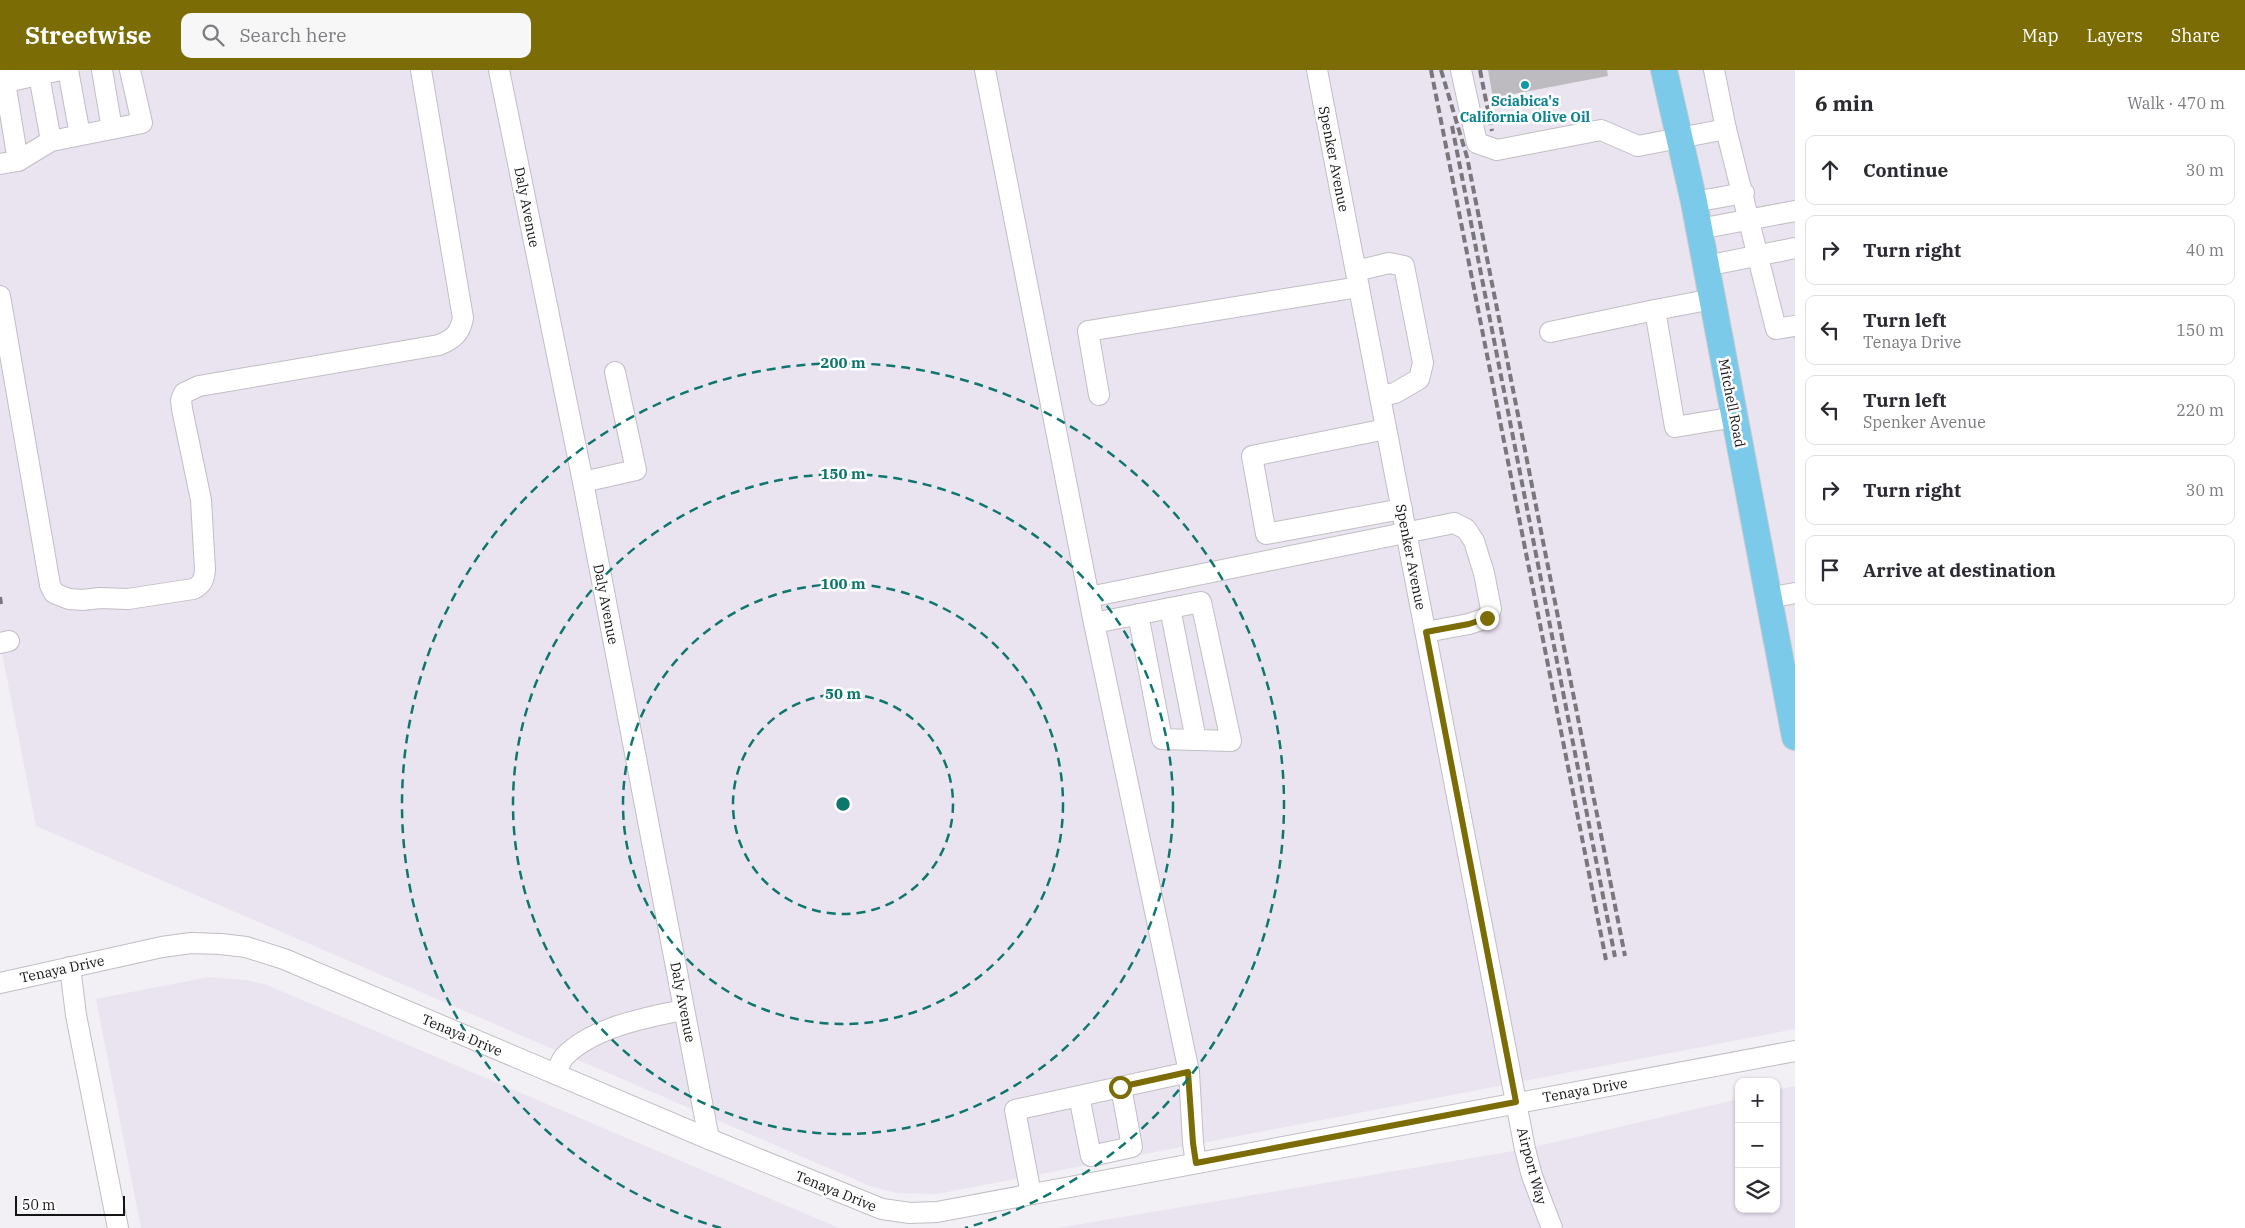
<!DOCTYPE html>
<html lang="en">
<head>
<meta charset="utf-8">
<style>
  body { margin:0; font-family:"IBM Plex Serif",serif; background:#f7f7f7; color:#2b2b33 }
  .controls { position:absolute; right:15px; bottom:15px; display:grid; overflow:hidden; border-radius:10px; box-shadow:0 1px 4px #0004 }
  .controls button { width:45px; height:45px; display:grid; place-items:center; padding:0; border:0; border-bottom:1px solid #e1e1e2; background:#fff; color:#2b2b33; font:25px sans-serif }
  .scale { position:absolute; left:15px; bottom:12px; width:110px; box-sizing:border-box; padding-left:5px; border:2px solid #141315; border-top:0; font-size:14px; line-height:18px; white-space:nowrap; color:#141315; -webkit-text-stroke:4px #fefeff; paint-order:stroke }
  .stop { position:absolute; width:15px; height:15px; margin:-11px; border:4px solid #7c6c05; border-radius:50%; background:#fff }
  .stop.end { background:#7c6c05; border-color:#fff; box-shadow:0 1px 5px #0008 }
  .list { margin:0; padding:0; list-style:none }
  h2 { display:flex; justify-content:space-between; align-items:center; height:65px; margin:0; padding:0 20px; font-size:21px }
  h2 small { font-size:16px; font-weight:400; color:#7c7c81 }
  .list li { display:grid; grid-template-columns:32px 1fr auto; gap:15px; align-items:center; box-sizing:border-box; height:70px; margin:0 10px 10px; padding:0 10px; border:1px solid #e1e1e2; border-radius:10px }
  .list b { display:block; font-size:19px; white-space:nowrap }
  .list p { margin:0; font-size:16px; white-space:nowrap; color:#7c7c81 }
  .list em { font-size:16px; font-style:normal; color:#7c7c81 }
  .icon { flex:none; width:28px; height:28px; fill:none; stroke:currentColor; stroke-width:2; stroke-linecap:round; stroke-linejoin:round }
  .map { position:relative; flex:none; width:1795px; height:1158px; overflow:hidden }
  header { display:flex; align-items:center; gap:30px; box-sizing:border-box; height:70px; padding:0 25px; background:#7c6c05; color:#fff }
  header strong { font-size:24px }
  nav { display:flex; gap:28px; margin-inline-start:auto; font-size:18px }
  .search { width:350px; height:45px; background:#f7f7f7; display:flex; align-items:center; gap:12px; box-sizing:border-box; padding:0 18px; border-radius:10px; color:#7c7c81; font-size:19px }
  main { display:flex }
  aside { flex:1; background:#fff }
  .map>svg:first-child { display:block }
</style>
</head>
<body>
<header>
<strong>Streetwise</strong>
<div class="search"><svg class="icon" aria-label="search" viewBox="0 0 24 24"><circle cx="10" cy="10" r="6"/><path d="M15 15l6 6"/></svg>Search here</div>
<nav><a>Map</a><a>Layers</a><a>Share</a></nav>
</header>
<main>
<div class="map">
<svg width="1795" height="1158" viewBox="0 0 1795 1158">
  <rect width="100%" height="100%" fill="#f2eff5"/>
  <g fill="#eae4f1">
    <path d="M0,0H1795V959L937,1124L896,1123L870,1116L36,756L2,583H0Z"/>
    <path d="M209,907L247,910L267,915L839,1158H141L96,929Z"/>
    <path d="M1795,1016V1158H1058L1525,1079L1739,1029V1139H1776V1020Z"/>
  </g>
  <path fill="#bdbac0" d="M1488,0H1607L1608,6L1493,28Z"/>
  <g fill="none" stroke-linecap="round" stroke-linejoin="round">
    <g stroke="#c1bec4" stroke-width="22">
      <g id="minor">
        <path d="M68,0L80,65"/>
        <path d="M102,0L112,59"/>
        <path d="M499,0L583,412L709,1069"/>
        <path d="M985,0L1094,553"/>
        <path d="M1317,0L1525,1079L1532,1106L1552,1158"/>
        <path d="M1461,0L1477,73L1497,80L1601,60L1638,76L1726,59L1776,259L1795,256"/>
        <path d="M1714,0L1726,59"/>
        <path d="M39,5L51,71"/>
        <path d="M6,12L61,0"/>
        <path d="M18,91L51,71L142,53L130,0"/>
        <path d="M0,94L18,91L3,0"/>
        <path d="M1694,132L1744,123"/>
        <path d="M1699,159L1795,141"/>
        <path d="M1706,196L1795,178"/>
        <path d="M1356,201L1389,193L1404,196L1423,293L1419,309L1395,323L1380,326"/>
        <path d="M0,226L50,515L54,523L69,529L83,530L100,528L128,529L193,519C202,515 204,510 205,500L201,430L182,339L181,330L184,323L199,316L439,275C454,269 460,263 463,248L421,0"/>
        <path d="M1713,229L1655,240L1675,357L1735,347"/>
        <path d="M1550,262L1655,240"/>
        <path d="M1099,325L1088,261L1359,217"/>
        <path d="M1386,359L1252,386L1266,464L1402,439"/>
        <path d="M583,412L636,400L615,302"/>
        <path d="M1089,527L1454,453L1466,459L1474,471L1484,503L1491,539L1487,548L1469,554L1426,562"/>
        <path d="M1769,528L1795,523"/>
        <path d="M1170,538L1196,670"/>
        <path d="M0,573L9,571"/>
        <path d="M70,897L76,945L118,1158"/>
        <path d="M0,913L162,877L191,873L221,874L246,877L284,889L709,1069L882,1139L910,1143L937,1142L1795,981"/>
        <path d="M1189,1002L1193,1073L1196,1093"/>
        <path d="M556,1004C558,999 560,992 564,987C591,958 646,947 684,940"/>
        <path d="M1079,1026L1091,1086L1132,1077L1121,1017"/>
        <path d="M1031,1124L1015,1040L1189,1002L1094,553L1201,532L1231,671L1162,669L1138,544"/>
      </g>
    </g>
    <g stroke="#cbcbcc" stroke-width="28">
      <path id="major" d="M1664,0L1694,132L1795,667"/>
    </g>
    <use href="#minor" stroke="#fff" stroke-width="20"/>
    <use href="#major" stroke="#7ccaea" stroke-width="26"/>
    <g stroke="#79777b" stroke-width="4" stroke-dasharray="8 4" stroke-linecap="butt">
      <path d="M1431,0L1606,890"/>
      <path d="M1441,0L1467,87L1625,886"/>
      <path d="M1480,0L1492,61"/>
      <path d="M1452,56L1615,887"/>
      <path d="M0,527L1,534"/>
    </g>
  </g>
  <g fill="none" stroke-linecap="round" stroke-linejoin="round">
    <path stroke="#7c6c05" stroke-width="6" d="M1120,1017L1188,1002L1193,1073L1196,1093L1516,1032L1426,562L1469,554L1487,548"/>
  </g>
  <g fill="none" stroke="#0f766e" stroke-width="2.5" stroke-dasharray="9 6">
    <circle cx="843" cy="734" r="110"/>
    <circle cx="843" cy="734" r="220"/>
    <circle cx="843" cy="734" r="330"/>
    <path d="M721 1158A441 441 0 1 1 965 1158"/>
  </g>
  <circle fill="#0f9aa8" stroke="#fefeff" stroke-width="2" cx="1525" cy="15" r="5"/>
  <g text-anchor="middle" stroke-width="5" stroke-linejoin="round" paint-order="stroke">
    <g font-size="14" font-weight="bold" fill="#0d838f" stroke="#fefeff">
      <text x="1525" y="36">Sciabica's<tspan x="1525" dy="16">California Olive Oil</tspan></text>
    </g>
    <g font-size="14" fill="#141315" stroke="#fefeff">
      <text transform="translate(1334 89) rotate(79)" y="5">Spenker Avenue</text>
      <text transform="translate(527 137) rotate(79)" y="5">Daly Avenue</text>
      <text transform="translate(1732 333) rotate(79)" y="5">Mitchell Road</text>
      <text transform="translate(1411 487) rotate(79)" y="5">Spenker Avenue</text>
      <text transform="translate(606 534) rotate(79)" y="5">Daly Avenue</text>
      <text transform="translate(62 899) rotate(-12)" y="5">Tenaya Drive</text>
      <text transform="translate(683 932) rotate(79)" y="5">Daly Avenue</text>
      <text transform="translate(462 965) rotate(23)" y="5">Tenaya Drive</text>
      <text transform="translate(1585 1020) rotate(-10)" y="5">Tenaya Drive</text>
      <text transform="translate(1532 1096) rotate(75)" y="5">Airport Way</text>
      <text transform="translate(836 1121) rotate(22)" y="5">Tenaya Drive</text>
    </g>
  </g>
  <circle cx="843" cy="734" r="8" fill="#0f766e" stroke="#fefeff" stroke-width="2.5"/>
  <g font-size="15" text-anchor="middle" font-weight="bold" fill="#0f766e" stroke="#fefeff" stroke-width="5" stroke-linejoin="round" paint-order="stroke">
    <text x="843" y="298">200 m</text>
    <text x="843" y="409">150 m</text>
    <text x="843" y="519">100 m</text>
    <text x="843" y="629">50 m</text>
  </g>
</svg>
<div class="controls">
<button>+</button>
<button>−</button>
<button><svg class="icon" aria-label="layers" viewBox="0 0 24 24"><path d="M12 4l9 5-9 5-9-5zM3 14l9 5 9-5"/></svg></button>
</div>
<div class="scale">50 m</div>
<div class="stop" style="left:1120px;top:1017px"></div>
<div class="stop end" style="left:1487px;top:548px"></div>
</div>
<aside>
<h2>6 min<small>Walk · 470 m</small></h2>
<ul class="list">
<li><svg class="icon" aria-label="ahead" viewBox="0 0 24 24"><path d="M12 20V5M6 11l6-6 6 6"/></svg><div><b>Continue</b></div><em>30 m</em></li>
<li><svg class="icon" aria-label="right" viewBox="0 0 24 24"><path d="M7 20v-9h11M14 6l5 5-5 5"/></svg><div><b>Turn right</b></div><em>40 m</em></li>
<li><svg class="icon" aria-label="left" viewBox="0 0 24 24"><path d="M17 20v-9H6M10 6l-5 5 5 5"/></svg><div><b>Turn left</b><p>Tenaya Drive</p></div><em>150 m</em></li>
<li><svg class="icon" aria-label="left" viewBox="0 0 24 24"><path d="M17 20v-9H6M10 6l-5 5 5 5"/></svg><div><b>Turn left</b><p>Spenker Avenue</p></div><em>220 m</em></li>
<li><svg class="icon" aria-label="right" viewBox="0 0 24 24"><path d="M7 20v-9h11M14 6l5 5-5 5"/></svg><div><b>Turn right</b></div><em>30 m</em></li>
<li><svg class="icon" aria-label="arrive" viewBox="0 0 24 24"><path d="M6 21V4h12l-3 4 3 4H6"/></svg><div><b>Arrive at destination</b></div></li>
</ul>
</aside>
</main>
</body>
</html>
